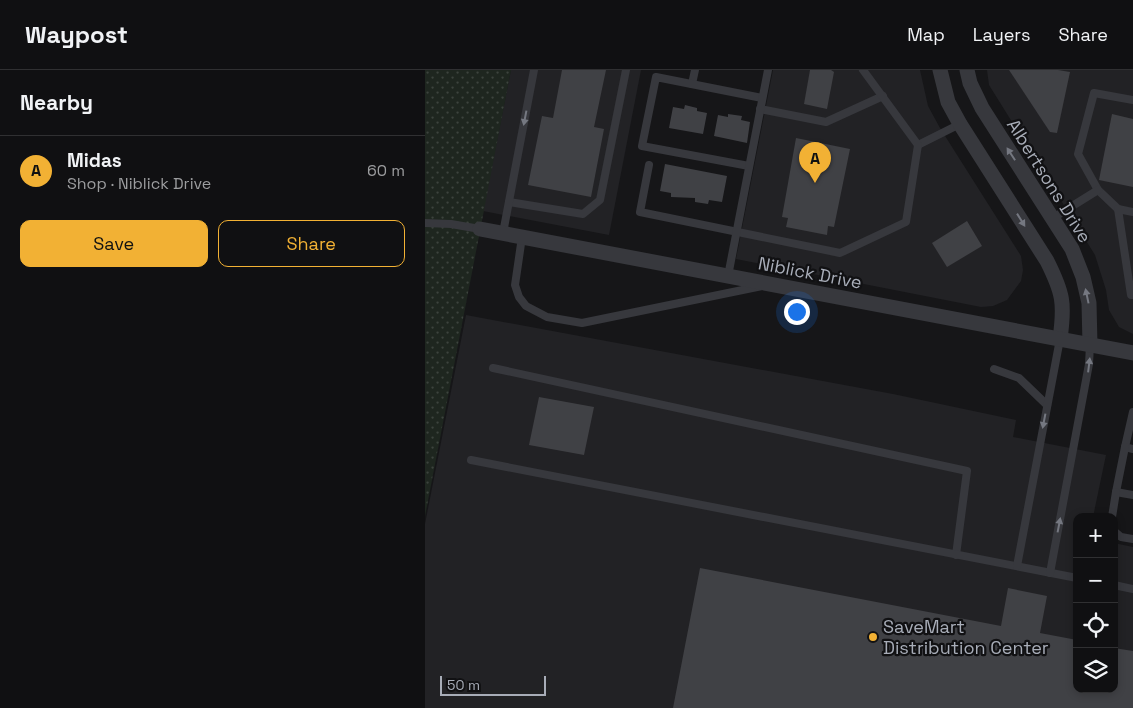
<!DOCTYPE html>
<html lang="en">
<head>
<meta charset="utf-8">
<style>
  body { margin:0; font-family:"Space Grotesk",sans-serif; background:#1e1e20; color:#f1f3f6 }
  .controls { position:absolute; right:15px; bottom:15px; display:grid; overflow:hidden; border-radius:10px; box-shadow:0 2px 8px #0003 }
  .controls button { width:45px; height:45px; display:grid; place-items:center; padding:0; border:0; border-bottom:1px solid #303032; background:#101012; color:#f1f3f6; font:25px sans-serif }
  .scale { position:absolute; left:15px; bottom:12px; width:106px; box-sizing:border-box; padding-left:5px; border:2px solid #a8adb8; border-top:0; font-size:14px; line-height:18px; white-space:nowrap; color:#a8adb8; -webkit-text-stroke:4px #111113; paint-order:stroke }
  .you { position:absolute; left:371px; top:241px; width:18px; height:18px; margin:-12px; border:4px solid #fff; border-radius:50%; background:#1a73e8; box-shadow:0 0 0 8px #1a73e833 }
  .badge { display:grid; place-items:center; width:32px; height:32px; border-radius:50%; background:#f2b134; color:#111; font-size:16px; font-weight:700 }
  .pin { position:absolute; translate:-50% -41px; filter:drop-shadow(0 1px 2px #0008) }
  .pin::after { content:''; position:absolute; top:26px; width:18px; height:15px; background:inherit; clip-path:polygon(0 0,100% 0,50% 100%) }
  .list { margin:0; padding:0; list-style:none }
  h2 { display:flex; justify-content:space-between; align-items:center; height:65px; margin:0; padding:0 20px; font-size:21px }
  h2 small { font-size:16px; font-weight:400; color:#9c9d9f }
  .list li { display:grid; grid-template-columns:32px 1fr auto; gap:15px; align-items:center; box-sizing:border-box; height:70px; padding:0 20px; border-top:1px solid #303032 }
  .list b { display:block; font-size:19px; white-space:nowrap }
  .list p { margin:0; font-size:16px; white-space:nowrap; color:#9c9d9f }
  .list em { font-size:16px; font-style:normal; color:#9c9d9f }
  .actions { display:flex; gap:10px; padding:15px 20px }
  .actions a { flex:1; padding:11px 0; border:1px solid #f2b134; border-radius:10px; text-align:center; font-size:18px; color:#f2b134 }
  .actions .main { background:#f2b134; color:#111 }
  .icon { flex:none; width:28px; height:28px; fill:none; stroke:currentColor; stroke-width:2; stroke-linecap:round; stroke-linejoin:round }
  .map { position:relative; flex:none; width:708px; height:638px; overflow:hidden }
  header { display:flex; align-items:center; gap:30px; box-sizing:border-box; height:70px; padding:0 25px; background:#101012; border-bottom:1px solid #303032 }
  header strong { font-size:24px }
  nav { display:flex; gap:28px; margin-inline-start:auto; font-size:18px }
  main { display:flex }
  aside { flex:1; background:#101012 }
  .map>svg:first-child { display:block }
</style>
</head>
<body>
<header>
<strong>Waypost</strong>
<nav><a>Map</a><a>Layers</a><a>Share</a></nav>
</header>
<main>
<aside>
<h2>Nearby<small></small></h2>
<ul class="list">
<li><span class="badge">A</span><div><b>Midas</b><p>Shop · Niblick Drive</p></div><em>60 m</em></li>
</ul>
<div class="actions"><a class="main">Save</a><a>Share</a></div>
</aside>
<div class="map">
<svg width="708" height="638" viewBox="0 0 708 638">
  <defs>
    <pattern id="grass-dots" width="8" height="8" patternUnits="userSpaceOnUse" patternTransform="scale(1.25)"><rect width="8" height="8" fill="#1e261f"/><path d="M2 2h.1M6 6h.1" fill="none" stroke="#3c433d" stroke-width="1.8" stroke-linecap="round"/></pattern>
  </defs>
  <rect width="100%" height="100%" fill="#161618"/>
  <g fill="#222225">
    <path d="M86,0H216L184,165L58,141Z"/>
    <path d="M348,0H495L503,36L515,58L596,186L598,200L596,211L582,230L568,236L556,237L311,189Z"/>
    <path d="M562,0H708V264L694,257L684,240L681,220L670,185L564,15Z"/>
    <path d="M41,245L468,324L591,350L588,367L681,385L668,447H652V619H689V473L708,477V638H0V454Z"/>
  </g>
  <path fill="url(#grass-dots)" d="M0,0H86L0,446Z"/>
  <g fill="#404145">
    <path d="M137,0H181L169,57L179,59L166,127L103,115L117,46L128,48Z"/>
    <path d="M385,0H406L409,2L402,39L379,34Z"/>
    <path d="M584,0H633L645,2L632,63L625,62Z"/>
    <path d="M260,35L272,38V41L282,43L278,64L244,58L248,37L259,39Z"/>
    <path d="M303,44L317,46L316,50L325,52L322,73L289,66L293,45L303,47Z"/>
    <path d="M687,44L708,49V117L674,110Z"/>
    <path d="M371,68L425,79L409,157L403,156L402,165L361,157L363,148L357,147Z"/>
    <path d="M240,94L302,106L297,132L284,130L283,134L270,132V128L246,127V123L235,121Z"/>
    <path d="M542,151L557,176L522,197L507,173Z"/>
    <path d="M114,327L169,337L159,385L104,375Z"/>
    <path d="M275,498L576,556L583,518L622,526L615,563L652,570V619H689V578L708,581V638H248Z"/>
  </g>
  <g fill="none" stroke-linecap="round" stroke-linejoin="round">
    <g stroke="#37383d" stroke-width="8">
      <path d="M267,14L270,0"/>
      <path d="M335,39L401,52L458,26"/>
      <path d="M493,75L535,54"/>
      <path d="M224,95L215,142L415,183L481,152L493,75L438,0"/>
      <path d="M324,96L217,76L231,7L337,28"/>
      <path d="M84,132L158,144L175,130L201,0"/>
      <path d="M693,139L673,120L653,84L669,23L708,30"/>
      <path d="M708,142L693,139L706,225H708"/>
      <path d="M628,148L673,120"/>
      <path d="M0,153L26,154L55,159"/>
      <path d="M78,163L109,0"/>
      <path d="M97,167L90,215L94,227L101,236L122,247L157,253L337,216"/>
      <path d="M303,206L343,0"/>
      <path d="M68,298L542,401L531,485"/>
      <path d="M569,299L594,308L622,335"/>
      <path d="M708,342L700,377L708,379"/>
      <path d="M700,377L691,422L708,425"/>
      <path d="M46,390L652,508"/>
      <path d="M687,447L691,422"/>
      <path d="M689,461L696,467L708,469"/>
      <path d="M592,496L635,269"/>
      <path d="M625,503L664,294L665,275"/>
      <path d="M689,515L708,519"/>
    </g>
    <g stroke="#37383d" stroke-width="15">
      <path d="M515,0L523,32L535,54L622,191C638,223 640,233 635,269"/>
      <path d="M542,0L545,13L557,38L647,179L658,207L664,233L665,275"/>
      <path d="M55,159L708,283"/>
    </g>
  </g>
  <defs><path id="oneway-solid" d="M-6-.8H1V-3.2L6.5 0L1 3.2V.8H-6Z" transform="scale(1.25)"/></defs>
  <g fill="#757881">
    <use href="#oneway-solid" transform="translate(100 48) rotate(101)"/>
    <use href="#oneway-solid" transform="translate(586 84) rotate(-123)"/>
    <use href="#oneway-solid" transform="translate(596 150) rotate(58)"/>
    <use href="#oneway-solid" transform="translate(662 226) rotate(-102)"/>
    <use href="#oneway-solid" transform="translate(664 295) rotate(-83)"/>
    <use href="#oneway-solid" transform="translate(619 351) rotate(101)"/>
    <use href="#oneway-solid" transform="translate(634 455) rotate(-79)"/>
  </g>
  <circle fill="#f2b134" stroke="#111113" stroke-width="2" cx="448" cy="567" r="5"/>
  <g text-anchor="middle" stroke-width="4.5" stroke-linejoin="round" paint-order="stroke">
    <g font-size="18" fill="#a8adb8" stroke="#111113">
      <text transform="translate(624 111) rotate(58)" y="6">Albertsons Drive</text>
      <text transform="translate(385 203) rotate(11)" y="6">Niblick Drive</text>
    </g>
    <g font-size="18" fill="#a8adb8" stroke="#111113" text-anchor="start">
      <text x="458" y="563">SaveMart<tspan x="458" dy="21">Distribution Center</tspan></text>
    </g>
  </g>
</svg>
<div class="controls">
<button>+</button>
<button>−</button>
<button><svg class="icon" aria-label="locate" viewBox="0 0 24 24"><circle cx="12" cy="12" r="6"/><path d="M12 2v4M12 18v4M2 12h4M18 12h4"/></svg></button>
<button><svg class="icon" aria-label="layers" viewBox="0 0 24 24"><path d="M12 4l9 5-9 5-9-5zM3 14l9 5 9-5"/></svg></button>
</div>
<div class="scale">50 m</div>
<div class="you"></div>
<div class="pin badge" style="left:390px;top:113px">A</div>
</div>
</main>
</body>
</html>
